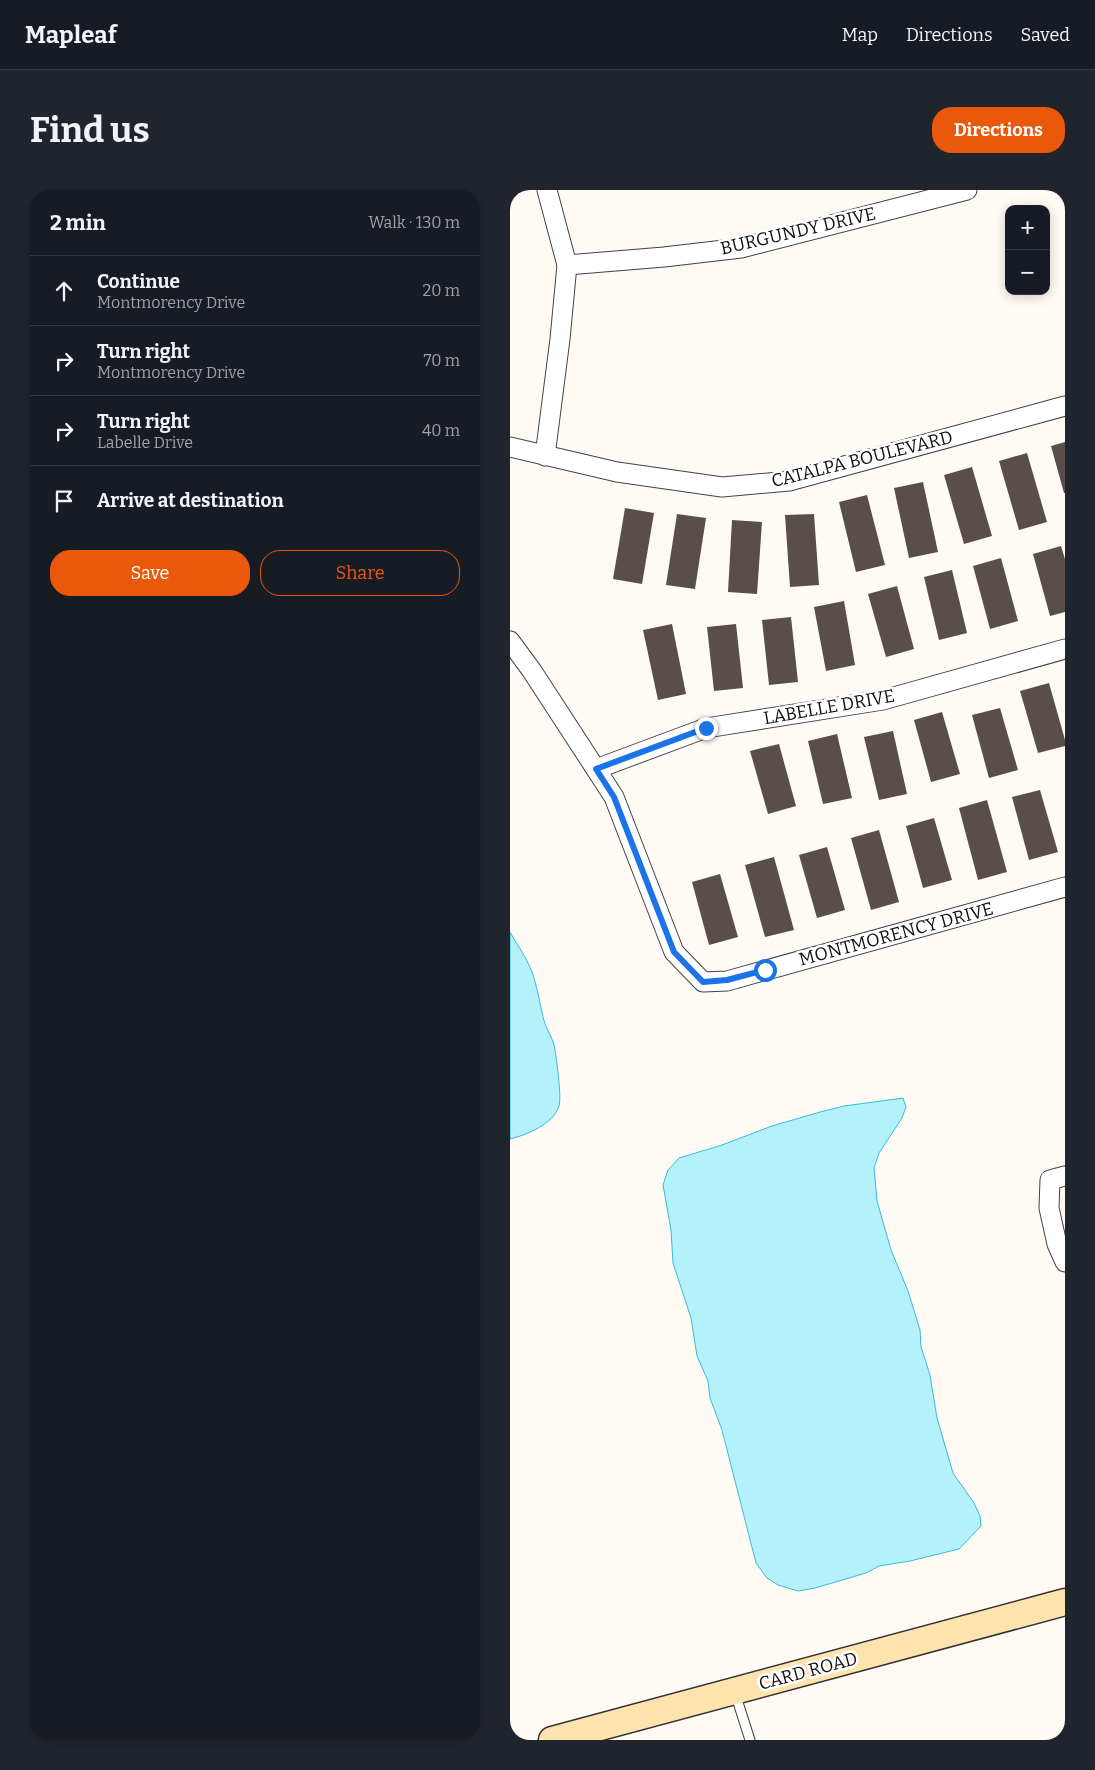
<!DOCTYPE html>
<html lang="en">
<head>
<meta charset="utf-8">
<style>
  body { margin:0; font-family:Bitter,serif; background:#20242c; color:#f1f3f6 }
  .controls { position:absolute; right:15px; top:15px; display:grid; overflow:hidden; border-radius:10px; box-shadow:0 2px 12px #0003 }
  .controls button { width:45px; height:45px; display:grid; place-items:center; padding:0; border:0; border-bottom:1px solid #363941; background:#171b24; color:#f1f3f6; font:25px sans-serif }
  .stop { position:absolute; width:15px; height:15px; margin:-11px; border:4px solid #1a73e8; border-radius:50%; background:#fff }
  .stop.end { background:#1a73e8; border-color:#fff; box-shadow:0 1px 5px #0008 }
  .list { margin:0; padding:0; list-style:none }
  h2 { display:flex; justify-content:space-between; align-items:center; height:65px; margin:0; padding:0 20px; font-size:21px }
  h2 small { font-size:16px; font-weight:400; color:#9ea1a6 }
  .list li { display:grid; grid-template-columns:32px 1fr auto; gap:15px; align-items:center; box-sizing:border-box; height:70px; padding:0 20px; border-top:1px solid #363941 }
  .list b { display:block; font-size:19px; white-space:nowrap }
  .list p { margin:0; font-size:16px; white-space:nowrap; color:#9ea1a6 }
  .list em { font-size:16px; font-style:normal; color:#9ea1a6 }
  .actions { display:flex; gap:10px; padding:15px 20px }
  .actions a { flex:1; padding:11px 0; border:1px solid #ea580c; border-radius:20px; text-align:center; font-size:18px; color:#ea580c }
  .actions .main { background:#ea580c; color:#fff }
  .icon { flex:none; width:28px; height:28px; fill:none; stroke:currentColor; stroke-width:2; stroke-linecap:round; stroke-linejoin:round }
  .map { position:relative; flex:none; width:555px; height:1550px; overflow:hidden; border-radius:20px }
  header { display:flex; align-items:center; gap:30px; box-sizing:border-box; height:70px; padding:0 25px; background:#171b24; border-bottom:1px solid #363941 }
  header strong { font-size:24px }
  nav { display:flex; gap:28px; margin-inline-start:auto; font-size:18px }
  .intro { display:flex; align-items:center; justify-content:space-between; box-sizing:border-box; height:120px; padding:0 30px }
  h1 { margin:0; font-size:35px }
  .button { padding:12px 22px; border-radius:20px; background:#ea580c; color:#fff; font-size:18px; font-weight:700 }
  main { display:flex; gap:30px; padding:0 30px }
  aside { flex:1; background:#171b24; border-radius:20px; box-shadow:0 2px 12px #0003 }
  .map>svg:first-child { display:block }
</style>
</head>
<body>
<header>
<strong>Mapleaf</strong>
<nav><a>Map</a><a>Directions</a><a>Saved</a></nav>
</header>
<div class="intro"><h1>Find us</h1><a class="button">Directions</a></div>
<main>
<aside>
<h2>2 min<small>Walk · 130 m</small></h2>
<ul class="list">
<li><svg class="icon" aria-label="ahead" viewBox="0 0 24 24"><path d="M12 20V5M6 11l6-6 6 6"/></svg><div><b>Continue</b><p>Montmorency Drive</p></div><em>20 m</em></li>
<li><svg class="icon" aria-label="right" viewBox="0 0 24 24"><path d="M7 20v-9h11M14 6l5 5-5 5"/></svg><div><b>Turn right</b><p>Montmorency Drive</p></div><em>70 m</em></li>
<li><svg class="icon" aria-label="right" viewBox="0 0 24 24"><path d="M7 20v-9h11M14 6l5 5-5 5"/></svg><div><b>Turn right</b><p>Labelle Drive</p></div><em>40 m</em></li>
<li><svg class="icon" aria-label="arrive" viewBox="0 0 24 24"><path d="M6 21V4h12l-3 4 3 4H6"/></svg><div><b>Arrive at destination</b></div></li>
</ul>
<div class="actions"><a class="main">Save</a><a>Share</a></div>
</aside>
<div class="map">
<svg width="555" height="1550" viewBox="0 0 555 1550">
  <rect width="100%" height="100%" fill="#fffaf4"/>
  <g fill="#b4f1fa" stroke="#36bdd7">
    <path d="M0,742C6,753 14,764 19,775C28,794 29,814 35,834C38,841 42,848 44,855C46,864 52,908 49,916C44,934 16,945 0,949Z"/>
    <path d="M393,908L396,917L392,928L369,963L364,978L367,1011L381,1060L398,1101L410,1140L411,1157L420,1185L427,1228L443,1283L464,1313L470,1326L471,1336L449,1359L400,1371L369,1376L356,1383L305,1398L288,1401L268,1395L257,1388L246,1373L212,1240L200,1208L198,1191L187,1166L181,1128L163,1073L161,1040L153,995L158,980L169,968L212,955L262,936L310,922L334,916Z"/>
  </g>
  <g fill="#5a4e4c">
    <path d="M555,252V303H554L541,256Z"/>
    <path d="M517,263L537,332L509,340L489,271Z"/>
    <path d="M462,277L482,346L454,354L434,285Z"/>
    <path d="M413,292L428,362L399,368L384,298Z"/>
    <path d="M357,305L375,375L346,382L329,312Z"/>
    <path d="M115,318L144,323L132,394L103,389Z"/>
    <path d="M167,324L196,328L185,399L156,395Z"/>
    <path d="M304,324L309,395L280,397L275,325Z"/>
    <path d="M222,330L252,332L247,404L218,402Z"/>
    <path d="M551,356L555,369V422L540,426L523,364Z"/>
    <path d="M491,368L508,431L480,439L463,376Z"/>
    <path d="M442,380L457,443L429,450L414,387Z"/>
    <path d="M387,396L404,459L376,467L358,404Z"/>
    <path d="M334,411L345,475L316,481L304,417Z"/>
    <path d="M281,427L288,492L259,495L252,430Z"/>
    <path d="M162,434L176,504L148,510L133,440Z"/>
    <path d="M226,434L233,498L204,501L197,437Z"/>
    <path d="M539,493L555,550V556L528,563L510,501Z"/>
    <path d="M490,518L508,580L479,588L462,525Z"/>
    <path d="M432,522L450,584L421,592L404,530Z"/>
    <path d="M383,541L397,604L369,610L354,547Z"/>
    <path d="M327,544L342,608L313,614L298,551Z"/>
    <path d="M269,554L286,616L258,624L240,561Z"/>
    <path d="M530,600L548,662L519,670L502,607Z"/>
    <path d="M477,610L497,682L468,690L449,618Z"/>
    <path d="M424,628L442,690L413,698L396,636Z"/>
    <path d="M369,640L389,712L361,720L341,648Z"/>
    <path d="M317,657L335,720L307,728L289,665Z"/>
    <path d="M264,667L284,740L255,747L235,675Z"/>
    <path d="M210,684L228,747L199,755L182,692Z"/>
  </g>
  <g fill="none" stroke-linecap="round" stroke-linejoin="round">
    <g stroke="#434343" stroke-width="11">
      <path id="lane" d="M225,1503L240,1550"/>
    </g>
    <g stroke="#434343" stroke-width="21">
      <g id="street">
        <path d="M57,75L154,67L231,58L457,0"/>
        <path d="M0,257L107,282L212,297L279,291L555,216"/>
        <path d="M35,266L50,149L57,75L37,0"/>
        <path d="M0,451L22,481L104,607L164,762L193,792L217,791L555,697"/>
        <path d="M86,579L196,538L373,510L555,459"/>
        <path d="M555,986L540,990L539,1018L547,1054L555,1072"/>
      </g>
    </g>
    <g stroke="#323232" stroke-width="29">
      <path id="secondary" d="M42,1550L555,1412"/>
    </g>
    <use href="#lane" stroke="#fff" stroke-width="9"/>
    <use href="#street" stroke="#fff" stroke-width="19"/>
    <use href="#secondary" stroke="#ffe3af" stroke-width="26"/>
  </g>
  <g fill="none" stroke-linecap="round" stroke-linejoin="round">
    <path stroke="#1a73e8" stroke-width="6" d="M196,538L86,579L104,607L164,762L193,792L217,790L255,780"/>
  </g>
  <g text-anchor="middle" stroke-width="5" stroke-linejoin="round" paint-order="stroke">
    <g font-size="18" fill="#101010" stroke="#fff">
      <text transform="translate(288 41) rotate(-13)" y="6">BURGUNDY DRIVE</text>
      <text transform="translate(352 269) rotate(-14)" y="6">CATALPA BOULEVARD</text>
      <text transform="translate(319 517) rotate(-10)" y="6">LABELLE DRIVE</text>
      <text transform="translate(386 744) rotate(-15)" y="6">MONTMORENCY DRIVE</text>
      <text transform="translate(298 1481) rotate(-15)" y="6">CARD ROAD</text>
    </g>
  </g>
</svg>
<div class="controls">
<button>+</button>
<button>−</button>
</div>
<div class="stop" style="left:255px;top:780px"></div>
<div class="stop end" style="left:196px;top:538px"></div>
</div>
</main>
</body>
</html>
